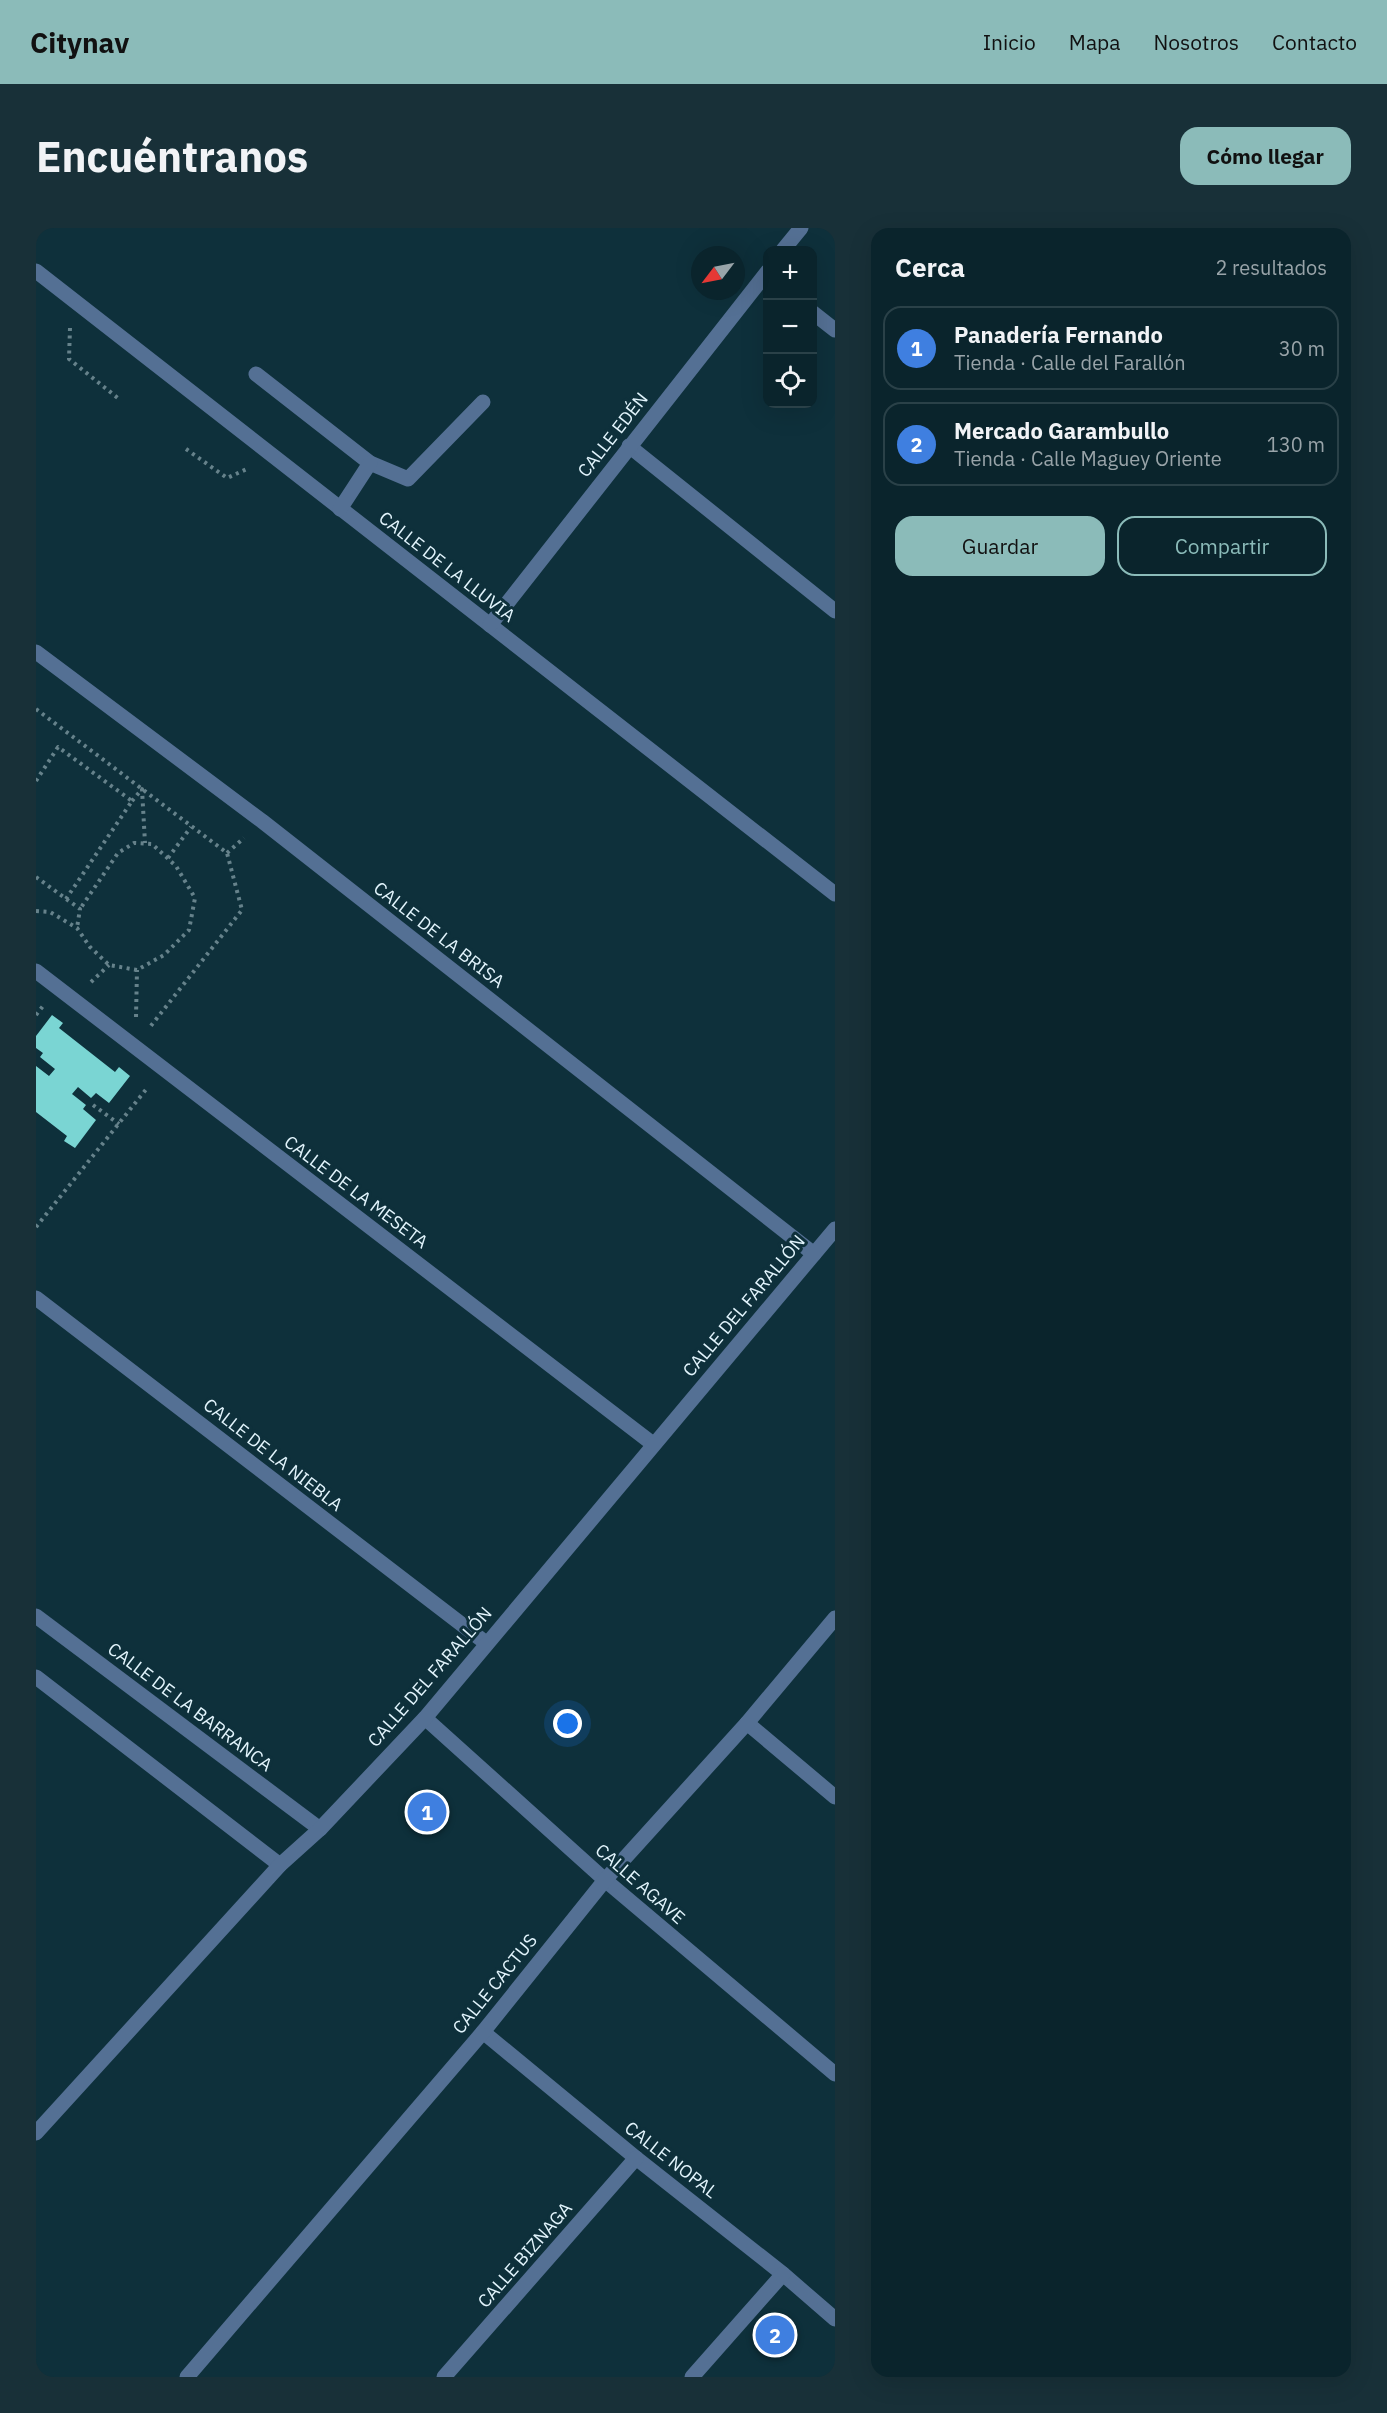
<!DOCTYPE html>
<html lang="es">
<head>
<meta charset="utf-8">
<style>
  body { margin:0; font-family:"IBM Plex Sans",sans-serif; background:#183038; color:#f1f3f6 }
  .controls { position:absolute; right:18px; top:18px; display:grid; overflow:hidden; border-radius:12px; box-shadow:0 6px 24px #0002 }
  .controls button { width:54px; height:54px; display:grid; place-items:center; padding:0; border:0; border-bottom:2px solid #2a4148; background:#0a242c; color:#f1f3f6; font:30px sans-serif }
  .compass { position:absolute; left:655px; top:18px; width:54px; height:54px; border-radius:50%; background:#0a242c; box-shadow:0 6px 24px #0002; rotate:238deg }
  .you { position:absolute; left:532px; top:1496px; width:21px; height:21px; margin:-15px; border:4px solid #fff; border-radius:50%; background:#1a73e8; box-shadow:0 0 0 9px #1a73e833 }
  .badge { display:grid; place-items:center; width:39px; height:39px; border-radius:50%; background:#8bbbb9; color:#fff; font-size:20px; font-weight:700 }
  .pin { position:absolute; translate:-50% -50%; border:3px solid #fff; box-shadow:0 2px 6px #0006 }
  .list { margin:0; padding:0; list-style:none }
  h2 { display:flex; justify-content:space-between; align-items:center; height:78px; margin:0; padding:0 24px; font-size:26px }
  h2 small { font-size:20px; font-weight:400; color:#99a4a9 }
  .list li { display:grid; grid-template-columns:39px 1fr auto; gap:18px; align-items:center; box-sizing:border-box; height:84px; margin:0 12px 12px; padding:0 12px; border:2px solid #2a4148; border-radius:18px }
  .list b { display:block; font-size:22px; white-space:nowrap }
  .list p { margin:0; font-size:20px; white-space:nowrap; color:#99a4a9 }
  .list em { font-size:20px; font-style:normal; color:#99a4a9 }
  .actions { display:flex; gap:12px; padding:18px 24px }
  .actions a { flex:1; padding:14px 0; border:2px solid #8bbbb9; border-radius:18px; text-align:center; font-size:21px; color:#8bbbb9 }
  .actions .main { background:#8bbbb9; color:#111 }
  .icon { flex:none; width:33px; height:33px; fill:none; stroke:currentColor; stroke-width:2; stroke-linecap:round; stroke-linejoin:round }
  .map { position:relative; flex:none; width:799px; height:2149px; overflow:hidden; border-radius:18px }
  header { display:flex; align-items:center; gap:36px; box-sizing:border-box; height:84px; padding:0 30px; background:#8bbbb9; color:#111 }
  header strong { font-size:28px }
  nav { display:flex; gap:33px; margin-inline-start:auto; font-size:21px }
  .intro { display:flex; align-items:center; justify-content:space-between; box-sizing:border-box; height:144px; padding:0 36px }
  h1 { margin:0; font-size:42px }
  .button { padding:15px 27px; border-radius:18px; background:#8bbbb9; color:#111; font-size:21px; font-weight:700 }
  main { display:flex; gap:36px; padding:0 36px }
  aside { flex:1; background:#0a242c; border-radius:18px; box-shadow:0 6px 24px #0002 }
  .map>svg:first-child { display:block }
</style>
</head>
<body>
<header>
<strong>Citynav</strong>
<nav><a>Inicio</a><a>Mapa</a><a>Nosotros</a><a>Contacto</a></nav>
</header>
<div class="intro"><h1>Encuéntranos</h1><a class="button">Cómo llegar</a></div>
<main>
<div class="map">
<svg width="799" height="2149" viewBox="0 0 799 2149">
  <rect width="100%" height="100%" fill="#0e303b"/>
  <path fill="#7ad5d3" d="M16,787L27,795L23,800L79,844L83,839L94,848L73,875L60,865L55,870L42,859L36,866L50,877L47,881L60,892L39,920L28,913L31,908L0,884V838L13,848L19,841L4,829L7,825L0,820V808Z"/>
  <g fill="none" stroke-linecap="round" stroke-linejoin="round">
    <g stroke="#66828b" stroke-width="4" stroke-dasharray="3 4.5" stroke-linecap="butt">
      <path d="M34,100L33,131L83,171"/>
      <path d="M150,221L191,250L213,240"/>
      <path d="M0,481L191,625L206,682L114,799"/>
      <path d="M0,553L22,519L96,573L30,671"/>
      <path d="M96,573L106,561L109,615"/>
      <path d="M191,625L208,610"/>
      <path d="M132,630L155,599"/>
      <path d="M0,649L44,681L41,700"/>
      <path d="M0,683L14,684L41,700L54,719L73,737L101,742L128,727L153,702L159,670L140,638L116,616L98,615L82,625L44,681"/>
      <path d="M55,754L73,737"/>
      <path d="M0,787L7,778"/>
      <path d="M100,789L101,742"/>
      <path d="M57,877L83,896"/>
      <path d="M0,999L112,859"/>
    </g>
    <g stroke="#547094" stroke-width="15">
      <path d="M747,22L765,0"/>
      <path d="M0,43L799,666"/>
      <path d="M776,84L799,102"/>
      <path d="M220,146L334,235L372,251L447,174"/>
      <path d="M593,218L799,383"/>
      <path d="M304,281L334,235"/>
      <path d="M454,397L732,43"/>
      <path d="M0,424L226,593L778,1026"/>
      <path d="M0,743L617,1216"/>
      <path d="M0,1070L450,1415"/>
      <path d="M0,1388L284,1601"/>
      <path d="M0,1449L244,1637"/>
      <path d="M389,1490L569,1652L799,1846"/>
      <path d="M711,1495L799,1569"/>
      <path d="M447,1804L600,1930L747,2046L799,2091"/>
      <path d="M0,1905L244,1637L284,1601L389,1490L799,1001"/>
      <path d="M151,2149L447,1804L569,1652L711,1495L799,1390"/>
      <path d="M408,2149L600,1930"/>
      <path d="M656,2149L747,2046"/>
    </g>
  </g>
  <g text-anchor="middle" stroke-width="6" stroke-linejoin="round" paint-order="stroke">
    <g font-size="18" fill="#e2f4fc" stroke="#0e303b">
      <text transform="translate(577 207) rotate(-52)" y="6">CALLE EDÉN</text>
      <text transform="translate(411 339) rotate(38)" y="6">CALLE DE LA LLUVIA</text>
      <text transform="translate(403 707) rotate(38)" y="6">CALLE DE LA BRISA</text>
      <text transform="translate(320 964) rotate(37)" y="6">CALLE DE LA MESETA</text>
      <text transform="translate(708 1078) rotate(-50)" y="6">CALLE DEL FARALLÓN</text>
      <text transform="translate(237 1227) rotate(38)" y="6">CALLE DE LA NIEBLA</text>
      <text transform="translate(394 1449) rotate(-49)" y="6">CALLE DEL FARALLÓN</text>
      <text transform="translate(154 1479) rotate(37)" y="6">CALLE DE LA BARRANCA</text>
      <text transform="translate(604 1656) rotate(41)" y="6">CALLE AGAVE</text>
      <text transform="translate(459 1756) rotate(-51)" y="6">CALLE CACTUS</text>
      <text transform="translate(635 1932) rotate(38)" y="6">CALLE NOPAL</text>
      <text transform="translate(489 2027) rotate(-49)" y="6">CALLE BIZNAGA</text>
    </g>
  </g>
</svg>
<div class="controls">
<button>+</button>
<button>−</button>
<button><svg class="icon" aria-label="locate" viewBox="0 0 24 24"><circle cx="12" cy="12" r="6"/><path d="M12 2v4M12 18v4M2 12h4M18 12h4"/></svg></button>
</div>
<svg class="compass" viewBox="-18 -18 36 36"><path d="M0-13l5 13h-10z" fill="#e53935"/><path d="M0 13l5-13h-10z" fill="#99a4a9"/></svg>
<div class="you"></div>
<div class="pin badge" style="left:391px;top:1584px;background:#3f7fe0">1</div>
<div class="pin badge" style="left:739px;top:2107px;background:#3f7fe0">2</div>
</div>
<aside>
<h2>Cerca<small>2 resultados</small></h2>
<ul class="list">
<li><span class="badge" style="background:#3f7fe0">1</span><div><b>Panadería Fernando</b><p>Tienda · Calle del Farallón</p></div><em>30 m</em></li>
<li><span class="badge" style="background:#3f7fe0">2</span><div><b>Mercado Garambullo</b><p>Tienda · Calle Maguey Oriente</p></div><em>130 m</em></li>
</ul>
<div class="actions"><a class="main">Guardar</a><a>Compartir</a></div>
</aside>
</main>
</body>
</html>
